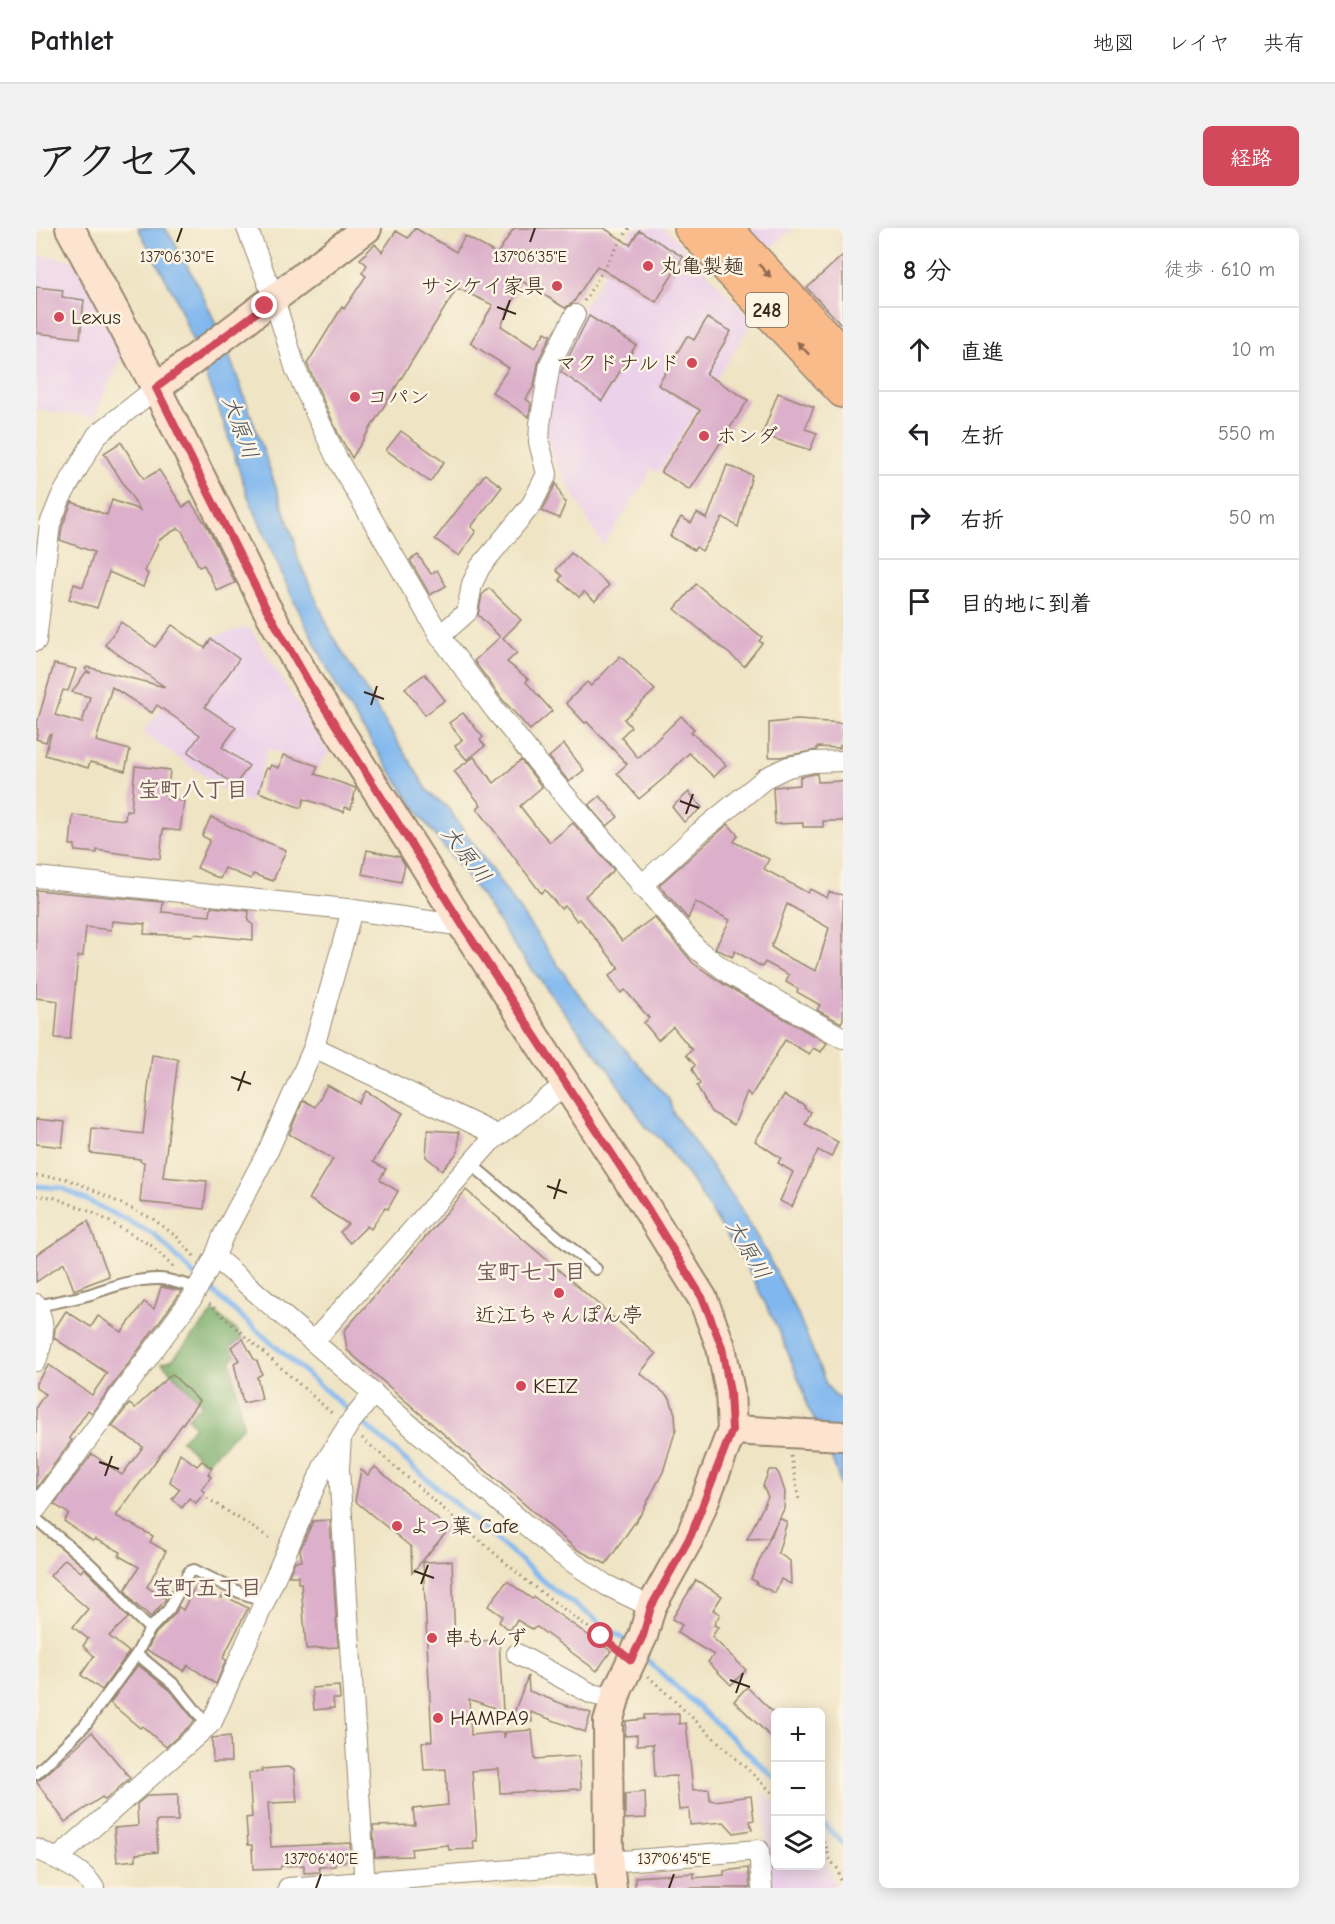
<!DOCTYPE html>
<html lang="ja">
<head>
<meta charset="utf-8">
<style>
  body { margin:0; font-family:"Comic Neue","Klee One",sans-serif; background:#f2f2f2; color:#202124 }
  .controls { position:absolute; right:18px; bottom:18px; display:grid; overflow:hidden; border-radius:9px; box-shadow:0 3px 15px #0003 }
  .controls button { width:54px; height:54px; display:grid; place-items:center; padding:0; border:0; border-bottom:2px solid #e0e0e0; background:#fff; color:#202124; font:30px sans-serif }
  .stop { position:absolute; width:18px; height:18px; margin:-14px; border:4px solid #d1495b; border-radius:50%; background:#fff }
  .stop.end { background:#d1495b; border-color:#fff; box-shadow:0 2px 6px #0008 }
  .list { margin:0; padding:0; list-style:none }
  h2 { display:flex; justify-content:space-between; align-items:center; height:78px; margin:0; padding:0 24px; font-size:26px }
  h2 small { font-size:20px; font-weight:400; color:#757577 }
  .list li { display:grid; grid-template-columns:39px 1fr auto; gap:18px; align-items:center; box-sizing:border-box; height:84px; padding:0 24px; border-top:2px solid #e0e0e0 }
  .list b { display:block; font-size:22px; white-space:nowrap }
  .list em { font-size:20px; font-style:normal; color:#757577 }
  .icon { flex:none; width:33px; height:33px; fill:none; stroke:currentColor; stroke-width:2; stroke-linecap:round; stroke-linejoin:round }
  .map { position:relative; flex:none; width:807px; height:1660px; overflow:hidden; border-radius:9px }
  header { display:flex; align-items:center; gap:36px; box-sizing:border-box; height:84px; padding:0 30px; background:#fff; border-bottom:2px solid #e0e0e0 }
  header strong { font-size:28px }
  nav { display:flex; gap:33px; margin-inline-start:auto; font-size:21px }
  .intro { display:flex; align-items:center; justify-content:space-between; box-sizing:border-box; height:144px; padding:0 36px }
  h1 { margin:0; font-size:42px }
  .button { padding:15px 27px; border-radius:9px; background:#d1495b; color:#fff; font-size:21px; font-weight:700 }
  main { display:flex; gap:36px; padding:0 36px }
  aside { flex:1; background:#fff; border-radius:9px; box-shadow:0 3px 15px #0003 }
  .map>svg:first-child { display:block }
</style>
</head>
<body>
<header>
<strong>Pathlet</strong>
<nav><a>地図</a><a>レイヤ</a><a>共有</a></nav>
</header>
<div class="intro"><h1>アクセス</h1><a class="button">経路</a></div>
<main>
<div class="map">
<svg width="807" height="1660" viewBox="0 0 807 1660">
  <rect width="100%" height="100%" fill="#fcf5e5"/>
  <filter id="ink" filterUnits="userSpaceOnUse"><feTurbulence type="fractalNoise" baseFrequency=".0167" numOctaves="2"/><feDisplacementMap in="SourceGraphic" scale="12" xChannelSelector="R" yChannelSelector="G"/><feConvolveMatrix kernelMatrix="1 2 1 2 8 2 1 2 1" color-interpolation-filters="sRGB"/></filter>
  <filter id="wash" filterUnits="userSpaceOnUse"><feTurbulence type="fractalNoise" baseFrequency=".008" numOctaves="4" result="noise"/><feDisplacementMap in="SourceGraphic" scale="24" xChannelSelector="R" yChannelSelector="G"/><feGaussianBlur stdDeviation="1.35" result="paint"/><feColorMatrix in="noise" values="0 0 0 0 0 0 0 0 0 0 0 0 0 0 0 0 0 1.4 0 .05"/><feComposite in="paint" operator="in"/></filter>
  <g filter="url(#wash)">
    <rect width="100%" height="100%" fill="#efe4c4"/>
    <g fill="#ecd1ea">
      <path d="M598,0H629L717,93L622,245L615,239L612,249L567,318L516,228L507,194L521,133L548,78Z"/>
      <path d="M707,0H757L730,25Z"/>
      <path d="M0,27L38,32L88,124L58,189L0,182Z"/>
      <path d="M213,399L293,525L283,538L232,521L214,574L196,567L107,505L175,409Z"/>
      <path d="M726,1563L739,1576L740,1638H784L785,1621L800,1660H735Z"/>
    </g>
    <path fill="#79ae6a" stroke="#5a6c44" stroke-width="1.5" d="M178,1083L201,1103L207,1111L195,1118L201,1128L195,1132L207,1198L169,1236L145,1212L159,1198L152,1190L166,1176L126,1135L137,1131Z"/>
    <path fill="#80b7ef" stroke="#5e7086" stroke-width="1.5" d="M102,0H129C191,95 220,208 259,313L261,329L297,409L392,563L412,580L551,778L633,871L637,885L697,969L727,1019L762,1086L790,1156C794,1162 799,1170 807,1171V1274L802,1248L790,1214L771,1178L768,1164L745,1108L715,1046L658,956L627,914L610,899L572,841L477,716L447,670L383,586L306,469L257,371L211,266L182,178L140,70Z"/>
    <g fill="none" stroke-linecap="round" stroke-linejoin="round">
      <g stroke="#80b7ef" stroke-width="5">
        <path d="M0,958L26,960L118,1006L161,1050"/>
        <path d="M168,1056L517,1361L594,1416"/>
        <path d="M607,1428L740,1551"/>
        <path d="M784,1593L807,1615"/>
      </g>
    </g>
    <g id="blocks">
      <g fill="#dcafca" fill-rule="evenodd">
        <path d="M379,0L420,24L429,8L461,26L478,0H568L594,17L603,2L647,29L620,74L561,38L537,75L529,80L486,53L465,98L499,120L509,104L515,107L503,131L498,158L490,171L495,175L493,189L456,164L473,140L434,115L457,77L421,60L316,230L302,205L271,136L306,79L308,81L330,48L326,45L331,37L324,31L339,16L346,24L360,3L372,10Z"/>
        <path d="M807,27V98L771,60Z"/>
        <path d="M0,59L27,62L26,69L48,72L44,110L0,105Z"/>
        <path d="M553,88L600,117L566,173L525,144Z"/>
        <path d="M671,90L695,103L670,146L712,172L654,262L625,244L664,182L622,157L651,108L658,112Z"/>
        <path d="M742,165L778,179L769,201L781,205L774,222L726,207Z"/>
        <path d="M365,203L408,234L394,254L350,222Z"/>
        <path d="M85,214L108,251L123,242L147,279L155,274L172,300L199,355L181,363L168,337L163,339L146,303L142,300L123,312L109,343L112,346L107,359L73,344L61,380L33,371L38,356L47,359L58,324L24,312L26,299L36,274L71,287L76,272L104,282L68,225Z"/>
        <path d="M691,237L716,247L702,299L687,289L666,323L660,319L658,322L634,308L645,289L655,295L661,285L671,291Z"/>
        <path d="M449,246L466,259L435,299L440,303L423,328L399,311Z"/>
        <path d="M520,255L527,272L530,274L523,290L506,283Z"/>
        <path d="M535,325L573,357L559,373L548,364L543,369L523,352L526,348L520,342Z"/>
        <path d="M382,327L395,346L401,342L410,358L394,367L374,332Z"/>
        <path d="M660,356L726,409L723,413L726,415L708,438L639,381Z"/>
        <path d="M453,360L485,392L467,410L481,425L471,434L492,451L490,454L516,483L494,502L466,471L438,433L464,409L442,387L446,367Z"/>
        <path d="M85,394L119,419L136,397L169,420L175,411L203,431L169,479L200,500L186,519L213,538L199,557L152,524L164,507L121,477L116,485L76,459L60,513L94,522L89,543L54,534L52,540L9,527L15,506H13L10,514L0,511L2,502L0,499L18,436L40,441L32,463L27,462L19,487L46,495L54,469L36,464L50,444L55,445L49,441L51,439L129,459L69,417Z"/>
        <path d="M584,428L619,462L588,491L595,499L585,509L602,530L645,488L658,501L655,504L690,537L678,549L653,525L628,550L603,571L581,545L591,536L551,494L549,495L530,475L551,454L555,458Z"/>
        <path d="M389,446L409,472L389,487L369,460Z"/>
        <path d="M427,485L447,509L444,512L449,518L431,532L419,518L426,512L413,495Z"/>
        <path d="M761,492L807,495V517H804V520L781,519V522L744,529H733V495Z"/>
        <path d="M528,516L548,542L533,554L513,529Z"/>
        <path d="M247,527L282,538L279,546L320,560L315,581L309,579L308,584L268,571L265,580L223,564L230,540L233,541L235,537L243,540Z"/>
        <path d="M438,529L458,555L485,532L506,559L484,578L501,600L514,614L537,595L578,642L549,668L586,713L618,689L657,735L689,757L791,815L785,824L777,820L773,826L749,812L715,868L711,864L698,897L675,884L661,858L664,856L656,841L659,837L650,827L656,822L637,799L622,812L608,795L613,790L589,762L585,765L573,748L583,740L544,691L541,693L529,678L525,681L509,662L505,665L441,580L445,577L418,543Z"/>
        <path d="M99,538L134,542L131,571L148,573L144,603L127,601L124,631L61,622V625L39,623V617H34L37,587L89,592L90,582L95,583Z"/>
        <path d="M778,546H781L782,554L807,553V593H787V599H767V595L739,596L737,559L764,557V549Z"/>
        <path d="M653,564L666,580L648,594L636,579Z"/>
        <path d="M564,568L582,589L571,598L553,577Z"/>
        <path d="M175,589L226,614V612L250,622L237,653L217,646L215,651L189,640L184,651L161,640L174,612L166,608Z"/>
        <path d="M692,596L702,607L698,614L733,631L728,641L772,665L774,661L791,670L793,664L807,667V791L805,795L781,782L784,777L761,764L762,761L750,754L753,747L729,734L726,739L699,723L696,729L679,720L694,692L659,674L652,691L623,657ZM751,676L793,700L780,743L743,725V724L735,719Z"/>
        <path d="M331,622L364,629L369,637L365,654L326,646Z"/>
        <path d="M0,662L127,674L126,684L174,688L175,679L213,683L212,693L217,697V712L158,706L157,708L108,706L109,696L76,693L75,702L50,699L47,728H42L34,811L19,810L22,773L0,770Z"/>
        <path d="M116,827L142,831L127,949L171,953L168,981L104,974L108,934L104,933V931L54,925L56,900L107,906Z"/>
        <path d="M291,857L323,875L330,863L367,885L337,934L350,941L344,951L345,953L362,963L352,981L349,980L335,1001L331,998L314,1015L304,1004L312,996L273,971L297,931L253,906L267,872L279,879Z"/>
        <path d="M748,867L769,878L768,880L775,884L769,896L802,914L795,929L782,922L756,979L744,973L757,944L742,935L745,930L719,913Z"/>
        <path d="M0,891L29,894L26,919L0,916Z"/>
        <path d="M392,902L423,904L422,924L406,942L390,929Z"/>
        <path d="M430,962L620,1126L604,1145L634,1170L639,1186L640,1201L627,1244L606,1284L570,1336L540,1321L311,1122L308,1103Z"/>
        <path d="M52,993L73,1048L38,1062L28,1035L0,1054V1027Z"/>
        <path d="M125,1059L146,1063L56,1185L52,1182L33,1210L36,1212L0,1261V1179L9,1166L0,1160V1155L13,1137L56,1167L71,1145L18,1110L19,1100L30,1083L55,1099L62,1088L86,1104L108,1074L118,1081Z"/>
        <path d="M207,1111L218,1131L221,1133L226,1146L221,1149L226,1171L207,1175L198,1135L203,1132L195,1119Z"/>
        <path d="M136,1146L163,1173L80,1288L117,1308L114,1314L130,1323L111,1359L130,1371L115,1389L98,1375L89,1362L103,1339L83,1328L85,1324L59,1311L57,1313L28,1293L33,1286L18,1276L56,1226L86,1247L107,1219L76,1198L93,1176L99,1180Z"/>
        <path d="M144,1225L161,1238L166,1233L176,1240L172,1246L175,1249L165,1261L169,1264L160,1275L153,1270L146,1280L136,1271L144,1261L134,1254Z"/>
        <path d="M339,1239L413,1301L376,1345L375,1319L319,1273L325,1242L332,1247Z"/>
        <path d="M733,1242H740L743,1246L749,1264L748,1281L733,1310L711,1311L732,1269L727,1258Z"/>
        <path d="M743,1290L751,1294L742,1325L754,1333L755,1356L745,1351L739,1365L720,1356L721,1354L715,1351Z"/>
        <path d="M294,1292L302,1419L270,1421L265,1355H262V1348H253L259,1333H266L264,1322L277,1293Z"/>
        <path d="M29,1331L45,1344L48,1340L72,1364L92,1390L73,1408L93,1424L66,1462L45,1447L58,1428L47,1418L52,1411L37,1399L52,1381L14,1348Z"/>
        <path d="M416,1333L419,1414L463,1412L467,1483L433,1471L435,1507L468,1504V1510L470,1504L496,1502L499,1531L543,1528L545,1561L464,1565L463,1541L436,1543L441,1613H437L438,1621L413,1622L412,1617L375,1621L376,1628L339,1629L337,1598L379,1597L377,1581L412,1577L410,1541L388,1542L386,1514L396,1513L387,1334Z"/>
        <path d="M660,1352L686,1368L677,1382L684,1386L678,1397L682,1399L676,1409L710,1442L695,1457L672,1434L678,1427L641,1405L646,1397L636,1391Z"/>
        <path d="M471,1353L496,1371L498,1369L512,1379L575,1423L561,1443L501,1399L496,1401L481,1392L474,1402L463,1394L466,1388L452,1378Z"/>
        <path d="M160,1357L186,1370L187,1367L212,1380L187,1430L190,1432L180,1456L152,1437L148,1443L111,1422L120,1405L139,1386L143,1379L147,1382Z"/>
        <path d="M102,1437L135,1463L159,1493L130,1519L106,1498L104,1500L74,1475Z"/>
        <path d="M492,1448L493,1463L537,1480V1479L555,1485L549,1504L495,1484L496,1494L477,1487Z"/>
        <path d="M303,1458L304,1471H297L298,1480L278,1482L276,1460Z"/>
        <path d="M711,1459L740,1487V1514L698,1473Z"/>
        <path d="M643,1486V1496L650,1495L657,1562L673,1561L674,1572L678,1573L715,1568L718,1592L714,1593L716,1602L698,1605L688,1594L654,1597L653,1581L643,1582L640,1548L619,1549L617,1516L601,1517V1507L589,1508L590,1493L608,1491V1487Z"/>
        <path d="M56,1504L94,1550L69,1572L66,1569L29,1594L0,1553L5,1551Z"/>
        <path d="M194,1508L195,1534H177L176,1510Z"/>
        <path d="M252,1539L258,1541L261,1574L232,1575L235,1619L314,1615L315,1633L299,1634V1638L283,1639L284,1644L268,1645V1637L245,1638L244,1641L217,1642L216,1617H212L210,1590L216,1589L213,1545L226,1544V1541Z"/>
        <path d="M609,1564L610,1590L589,1591V1566Z"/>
        <path d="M142,1566V1593H120L122,1624L100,1626V1632L81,1634L78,1600L102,1598L101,1576L112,1567Z"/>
        <path d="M712,1640L714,1660H599V1649L658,1645V1650L688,1647V1643Z"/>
      </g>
    </g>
  </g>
  <g filter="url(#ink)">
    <use href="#blocks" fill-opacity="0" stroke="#958771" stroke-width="1.5"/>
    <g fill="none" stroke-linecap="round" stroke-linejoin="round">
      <g stroke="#958771" stroke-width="14">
        <g id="lane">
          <path d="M435,936L560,1041"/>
          <path d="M1,1078C19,1074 38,1071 55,1066C77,1058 99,1051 123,1051C133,1051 145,1056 155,1058"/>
          <path d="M0,1291L52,1334L78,1359L92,1380L114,1401"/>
          <path d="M101,1426L140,1458L172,1498"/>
          <path d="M0,1546L49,1497L100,1427L114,1401L133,1381L153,1344L158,1342L203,1364L229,1373"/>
        </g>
      </g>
      <g stroke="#958771" stroke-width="22">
        <g id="street">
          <path d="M211,0L238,71L260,142L300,229L404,408L459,482L516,552L662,722L695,747L807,810"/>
          <path d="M404,408L431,384L436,356L444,339L496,276L511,246L503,214L504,196L514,136L539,87"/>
          <path d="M0,413L14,296L25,269L61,207L120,160"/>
          <path d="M0,649L311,681L427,698"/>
          <path d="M605,658L664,604L731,549L752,539L777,534L807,533"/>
          <path d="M278,819L461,907"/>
          <path d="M179,1029L520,1323L570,1357L615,1379"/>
          <path d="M0,1076C10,1097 8,1112 0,1133"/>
          <path d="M278,1113L454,914L530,856"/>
          <path d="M0,1281L156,1070L179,1029L186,1010L232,923L278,819L316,682"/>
          <path d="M481,1426L556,1466L579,1471"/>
          <path d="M0,1621C19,1630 47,1641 58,1660"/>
          <path d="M21,1631L176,1494L289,1235L305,1209"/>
          <path d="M252,1660L723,1622L726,1660"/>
          <path d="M329,1660L303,1241L305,1209L313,1196L338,1165"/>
        </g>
      </g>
      <g stroke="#958771" stroke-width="32">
        <g id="secondary">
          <path d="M34,0L120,160L230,379L273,455L427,698L611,981L667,1071L685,1119L694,1164L696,1202L655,1307L615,1379L607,1408L582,1461L572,1494L573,1636L576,1660"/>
          <path d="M120,160L331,0"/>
          <path d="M696,1202L807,1208"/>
        </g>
      </g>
      <g stroke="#958771" stroke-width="36">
        <g id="highway">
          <path d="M655,0L807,163"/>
          <path d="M689,0L807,128"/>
        </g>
      </g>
      <g stroke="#958771" stroke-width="3" stroke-dasharray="1.5 4.5" stroke-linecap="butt">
        <path d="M548,73L593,0"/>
        <path d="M0,948L28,950L51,959L117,991L141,1009L158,1028"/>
        <path d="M0,968L17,969L60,986L116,1018L137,1039"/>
        <path d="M173,1076L298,1187"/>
        <path d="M326,1210L493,1355L577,1418"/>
        <path d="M755,1228L763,1272"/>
        <path d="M166,1267L235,1311"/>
        <path d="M612,1448L740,1568"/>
        <path d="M784,1609L788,1612L794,1632L802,1641L807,1660"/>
      </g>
      <use href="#lane" stroke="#fff" stroke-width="10"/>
      <use href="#street" stroke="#fff" stroke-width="20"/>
      <use href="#secondary" stroke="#fde4d1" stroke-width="28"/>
      <use href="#highway" stroke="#fabb8b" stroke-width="33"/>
    </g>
    <defs><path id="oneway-solid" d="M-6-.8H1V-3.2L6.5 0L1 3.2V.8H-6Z" transform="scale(1.5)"/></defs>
    <g fill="#916b4f">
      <use href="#oneway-solid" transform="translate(729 43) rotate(47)"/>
      <use href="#oneway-solid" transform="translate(767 120) rotate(-133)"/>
    </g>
  </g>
  <g fill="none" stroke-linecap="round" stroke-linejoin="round" filter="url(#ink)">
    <path stroke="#d1495b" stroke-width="8" d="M229,78L120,160L230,380L273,455L427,698L612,981L667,1071L686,1119L694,1164L696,1202L655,1307L615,1379L607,1408L595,1432L565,1408"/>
  </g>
  <path fill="none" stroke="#3b2a1e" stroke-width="2" d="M141,14L146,0M494,14L499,0M461,79L480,86M467,92L474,72M328,464L348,471M335,477L341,458M644,573L663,580M650,586L657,566M195,849L215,856M202,863L209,843M511,958L531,965M518,971L524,951M63,1234L83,1241M69,1248L76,1228M378,1343L398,1350M385,1356L392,1337M694,1452L714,1459M700,1465L707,1445M280,1660L285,1646M633,1660L638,1646"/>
  <g fill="#d1495b" stroke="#fcf5e5" stroke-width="2">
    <circle cx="612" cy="38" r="6"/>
    <circle cx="521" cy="58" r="6"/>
    <circle cx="23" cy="89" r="6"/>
    <circle cx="656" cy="135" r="6"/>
    <circle cx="319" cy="169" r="6"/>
    <circle cx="668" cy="208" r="6"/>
    <circle cx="523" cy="1065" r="6"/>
    <circle cx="485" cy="1158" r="6"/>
    <circle cx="361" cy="1298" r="6"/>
    <circle cx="396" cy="1410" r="6"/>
    <circle cx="402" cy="1490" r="6"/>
  </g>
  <g text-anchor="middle" stroke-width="5" stroke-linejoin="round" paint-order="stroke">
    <rect fill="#fcf5e5" stroke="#75675a" stroke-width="1.5" x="710" y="65" width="42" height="34" rx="4.5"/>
    <g font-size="20" font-weight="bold" fill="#3b2a1e">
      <text x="731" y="89">248</text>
    </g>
    <g font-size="21" fill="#3b2a1e" stroke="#fcf5e5" text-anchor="start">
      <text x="624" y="45">丸亀製麺</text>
      <text x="509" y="65" text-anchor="end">サシケイ家具</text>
      <text x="35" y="96">Lexus</text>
      <text x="644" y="142" text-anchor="end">マクドナルド</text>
      <text x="331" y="176">コパン</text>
      <text x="680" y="215">ホンダ</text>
      <text x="523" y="1094" text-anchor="middle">近江ちゃんぽん亭</text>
      <text x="497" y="1165">KEIZ</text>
      <text x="373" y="1305">よつ葉 Cafe</text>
      <text x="408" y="1417">串もんず</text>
      <text x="414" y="1497">HAMPA9</text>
    </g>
    <g font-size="22" font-style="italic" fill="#50545d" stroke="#fcf5e5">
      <text transform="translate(205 199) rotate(70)" y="8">大原川</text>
      <text transform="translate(431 626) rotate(53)" y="8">大原川</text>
      <text transform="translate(713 1021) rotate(60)" y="8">大原川</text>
    </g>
    <g font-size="22" font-weight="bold" fill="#73595a" stroke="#fcf5e5">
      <text x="157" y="569">宝町八丁目</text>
      <text x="495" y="1051">宝町七丁目</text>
      <text x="171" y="1367">宝町五丁目</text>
    </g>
  </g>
  <g font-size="15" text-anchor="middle" fill="#3b2a1e" stroke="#fcf5e5" stroke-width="5" stroke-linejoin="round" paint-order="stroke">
    <text x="141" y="34">137°06'30"E</text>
    <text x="494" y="34">137°06'35"E</text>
    <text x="285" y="1636">137°06'40"E</text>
    <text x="638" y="1636">137°06'45"E</text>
  </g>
</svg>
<div class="controls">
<button>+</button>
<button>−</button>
<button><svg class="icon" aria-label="layers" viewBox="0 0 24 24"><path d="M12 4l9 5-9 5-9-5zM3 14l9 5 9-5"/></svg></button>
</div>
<div class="stop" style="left:565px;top:1408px"></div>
<div class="stop end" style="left:229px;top:78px"></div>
</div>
<aside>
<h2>8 分<small>徒歩 · 610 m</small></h2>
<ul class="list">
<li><svg class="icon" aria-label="ahead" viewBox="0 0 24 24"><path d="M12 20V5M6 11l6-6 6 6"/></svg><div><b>直進</b></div><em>10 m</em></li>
<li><svg class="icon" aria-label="left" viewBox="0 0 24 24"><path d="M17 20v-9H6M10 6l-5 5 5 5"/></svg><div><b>左折</b></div><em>550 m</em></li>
<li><svg class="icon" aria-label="right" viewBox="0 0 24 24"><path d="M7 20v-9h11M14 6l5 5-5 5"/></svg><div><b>右折</b></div><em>50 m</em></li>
<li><svg class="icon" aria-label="arrive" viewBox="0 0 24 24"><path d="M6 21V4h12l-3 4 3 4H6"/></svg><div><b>目的地に到着</b></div></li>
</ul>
</aside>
</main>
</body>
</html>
